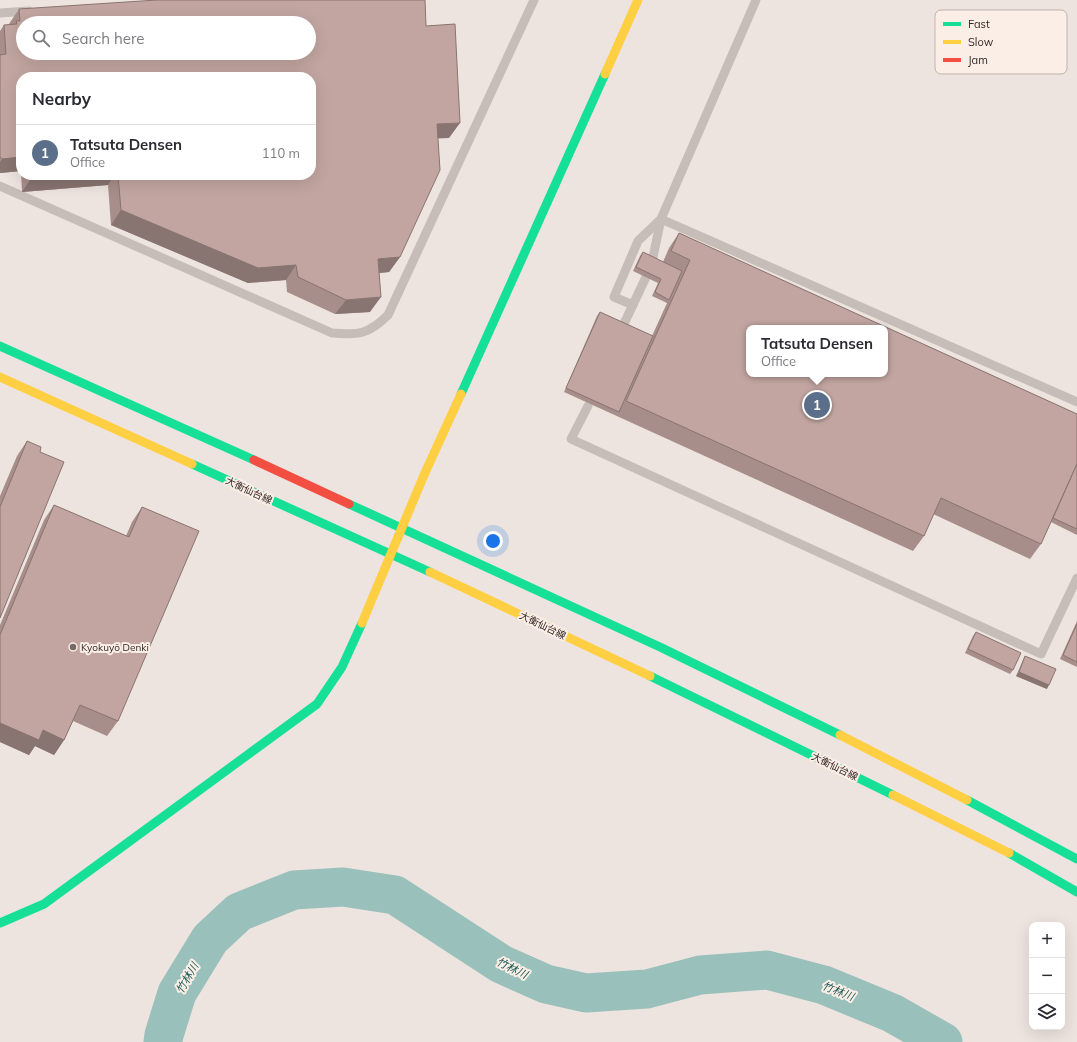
<!DOCTYPE html>
<html lang="en">
<head>
<meta charset="utf-8">
<style>
  body { margin:0; font-family:Mulish,"Noto Sans JP",sans-serif; background:#f2f2f3; color:#2b2b33 }
  .controls { position:absolute; right:12px; bottom:12px; display:grid; overflow:hidden; border-radius:8px; box-shadow:0 4px 16px #0002 }
  .controls button { width:36px; height:36px; display:grid; place-items:center; padding:0; border:0; border-bottom:1px solid #e1e1e2; background:#fff; color:#2b2b33; font:20px sans-serif }
  .you { position:absolute; left:493px; top:541px; width:14px; height:14px; margin:-10px; border:3px solid #fff; border-radius:50%; background:#1a73e8; box-shadow:0 0 0 6px #1a73e833 }
  .badge { display:grid; place-items:center; width:26px; height:26px; border-radius:50%; background:#ea580c; color:#fff; font-size:13px; font-weight:700 }
  .pin { position:absolute; translate:-50% -50%; border:2px solid #fff; box-shadow:0 1px 4px #0006 }
  .popup { position:absolute; left:746px; top:325px; width:142px; height:52px; box-sizing:border-box; display:grid; place-content:center; border-radius:8px; background:#fff; filter:drop-shadow(0 1px 3px #0005); font-size:13px; white-space:nowrap; color:#7c7c81 }
  .popup b { font-size:15px; color:#2b2b33 }
  .popup::after { content:''; position:absolute; left:50%; top:100%; margin-left:-8px; border:8px solid transparent; border-top-color:#fff }
  .list { margin:0; padding:0; list-style:none }
  h2 { display:flex; justify-content:space-between; align-items:center; height:52px; margin:0; padding:0 16px; font-size:17px }
  h2 small { font-size:13px; font-weight:400; color:#7c7c81 }
  .list li { display:grid; grid-template-columns:26px 1fr auto; gap:12px; align-items:center; box-sizing:border-box; height:56px; padding:0 16px; border-top:1px solid #e1e1e2 }
  .list b { display:block; font-size:15px; white-space:nowrap }
  .list p { margin:0; font-size:13px; white-space:nowrap; color:#7c7c81 }
  .list em { font-size:13px; font-style:normal; color:#7c7c81 }
  .icon { flex:none; width:22px; height:22px; fill:none; stroke:currentColor; stroke-width:2; stroke-linecap:round; stroke-linejoin:round }
  .map { position:relative; flex:none; width:1077px; height:1042px; overflow:hidden }
  .search { position:absolute; background:#fff; box-shadow:0 4px 16px #0002; left:16px; top:16px; width:300px; height:44px; display:flex; align-items:center; gap:10px; box-sizing:border-box; padding:0 14px; border-radius:22px; color:#7c7c81; font-size:15px }
  .panel { position:absolute; background:#fff; box-shadow:0 4px 16px #0002; left:16px; top:72px; width:300px; height:108px; border-radius:16px }
  .map>svg:first-child { display:block }
</style>
</head>
<body>
<div class="map">
<svg width="1077" height="1042" viewBox="0 0 1077 1042">
  <rect width="100%" height="100%" fill="#ede4df"/>
  <g fill="none" stroke-linecap="round" stroke-linejoin="round">
    <path stroke="#9ac0bb" stroke-width="39" d="M163,1042L164,1035L177,993L210,939L239,912L294,890L343,887L395,895L501,964L546,984L586,993L647,989L700,975L767,970L824,985L892,1013L943,1042"/>
    <g stroke="#c6bdb8" stroke-width="9">
      <path d="M0,13L29,11"/>
      <path d="M0,186L332,333C358,335 368,335 388,315L534,0"/>
      <path d="M661,219L1077,402"/>
      <path d="M652,262L661,219L756,0"/>
      <path d="M633,305L614,297L638,241L661,219"/>
      <path d="M622,328L646,277"/>
      <path d="M588,406L571,439L1041,654L1077,578"/>
    </g>
    <g stroke="#16e098" stroke-width="9">
      <path d="M0,346L254,460"/>
      <path d="M461,394L605,74"/>
      <path d="M192,464L430,572"/>
      <path d="M349,504L660,647L840,735"/>
      <path d="M650,676L893,795"/>
      <path d="M967,800L1077,859"/>
      <path d="M1009,853L1077,892"/>
      <path d="M0,923L44,904L317,704L342,667L362,623"/>
    </g>
    <g stroke="#ffcf43" stroke-width="9">
      <path d="M605,74L638,0"/>
      <path d="M0,377L192,464"/>
      <path d="M430,572L650,676"/>
      <path d="M362,623L424,475L461,394"/>
      <path d="M840,735L967,800"/>
      <path d="M893,795L1009,853"/>
    </g>
    <path stroke="#f24e42" stroke-width="9" d="M254,460L349,504"/>
  </g>
  <g fill="#a78e8a" fill-rule="evenodd">
    <path d="M19,9L426,26L449,138H438L400,257L389,272L379,273L370,312L335,314L287,292L286,280L248,283L111,225L108,185L22,192L21,171L0,173V31L4,25H9V24ZM21,77L311,175H21Z"/>
    <path d="M679,233L1077,414V535L1051,522L1041,544L1030,559L933,514L924,536L913,551L564,392L597,316L600,312L652,336L667,303L652,296L658,283L633,271L640,256L643,252L663,262L669,248Z"/>
    <path d="M27,441L40,452L0,618V496L17,456Z"/>
    <path d="M54,505L126,536L132,522L142,507L118,721L107,736L73,721L64,740L54,755L35,746L29,755L0,742V625L44,520Z"/>
    <path d="M1077,621V667L1060,659Z"/>
    <path d="M976,632L1013,670L1010,674L965,653L973,636Z"/>
    <path d="M1025,656L1047,689L1016,676L1023,660Z"/>
  </g>
  <g fill="#887470">
    <path d="M460,123L449,138L426,139L437,124Z"/>
    <path d="M21,157V171L0,173V162L2,159Z"/>
    <path d="M55,175H114L108,185L22,192L32,177Z"/>
    <path d="M121,210L296,265L286,280L248,283L111,225Z"/>
    <path d="M400,257L389,272L368,274L378,259Z"/>
    <path d="M381,297L370,312L335,314L346,300Z"/>
    <path d="M1019,672L1049,685L1047,689L1016,676Z"/>
    <path d="M0,723L43,730L64,740L54,755L35,746L29,755L0,742Z"/>
  </g>
  <g fill="#c2a5a0" stroke="#887470" fill-rule="evenodd">
    <path d="M157,0H425L426,26L455,24L460,123L437,124L440,170L400,257L378,259L381,297L346,300L298,277L296,265L258,268L121,210L118,175H311V77H21V157L2,159L0,157V55L6,54L4,25L17,24L16,21H20L19,9ZM23,23H309V53H23Z"/>
    <path d="M32,175H55L32,177Z"/>
    <path d="M679,233L1077,414V464L1041,544L941,498L924,536L626,401L690,260L671,251ZM749,328H885V374H749Z"/>
    <path d="M643,252L682,271L669,300L655,292L661,279L636,267Z"/>
    <path d="M600,312L653,336L619,412L566,388Z"/>
    <path d="M27,441L41,447L40,452L64,462L0,618V507Z"/>
    <path d="M1077,464V529L1053,518Z"/>
    <path d="M54,505L129,537L142,507L199,531L118,721L80,705L64,740L43,730L39,740L0,723V635Z"/>
    <path d="M1077,624V662L1063,655Z"/>
    <path d="M976,632L1021,653L1013,670L968,649Z"/>
    <path d="M1025,656L1056,669L1049,685L1019,672Z"/>
  </g>
  <circle fill="#766a67" stroke="#faeee6" stroke-width="1.5" cx="73" cy="647" r="4"/>
  <g text-anchor="middle" stroke-width="4" stroke-linejoin="round" paint-order="stroke">
    <g font-size="10" fill="#362926" stroke="#faeee6">
      <text transform="translate(249 490) rotate(25)" y="4">大衡仙台線</text>
      <text transform="translate(543 625) rotate(26)" y="4">大衡仙台線</text>
      <text transform="translate(835 766) rotate(26)" y="4">大衡仙台線</text>
    </g>
    <g font-size="10" fill="#362926" stroke="#faeee6" text-anchor="start">
      <text x="81" y="651">Kyokuyō Denki</text>
    </g>
    <g font-size="11" font-style="italic" fill="#1a5a55" stroke="#faeee6">
      <text transform="translate(512 968) rotate(26)" y="4">竹林川</text>
      <text transform="translate(187 978) rotate(-60)" y="4">竹林川</text>
      <text transform="translate(838 991) rotate(21)" y="4">竹林川</text>
    </g>
  </g>
  <rect x="935" y="10" width="132" height="64" rx="6" fill="#faeee6" stroke="#bfb3ac" stroke-width="1"/>
  <rect x="943" y="22" width="18" height="4" fill="#16e098"/>
  <rect x="943" y="40" width="18" height="4" fill="#ffcf43"/>
  <rect x="943" y="58" width="18" height="4" fill="#f24e42"/>
  <g font-size="11" fill="#362926">
    <text x="968" y="28">Fast</text>
    <text x="968" y="46">Slow</text>
    <text x="968" y="64">Jam</text>
  </g>
</svg>
<div class="controls">
<button>+</button>
<button>−</button>
<button><svg class="icon" aria-label="layers" viewBox="0 0 24 24"><path d="M12 4l9 5-9 5-9-5zM3 14l9 5 9-5"/></svg></button>
</div>
<div class="you"></div>
<div class="pin badge" style="left:817px;top:405px;background:#5c6f8a">1</div>
<div class="popup"><b>Tatsuta Densen</b>Office</div>
<div class="search"><svg class="icon" aria-label="search" viewBox="0 0 24 24"><circle cx="10" cy="10" r="6"/><path d="M15 15l6 6"/></svg>Search here</div>
<section class="panel">
<h2>Nearby<small></small></h2>
<ul class="list">
<li><span class="badge" style="background:#5c6f8a">1</span><div><b>Tatsuta Densen</b><p>Office</p></div><em>110 m</em></li>
</ul>
</section>
</div>
</body>
</html>
